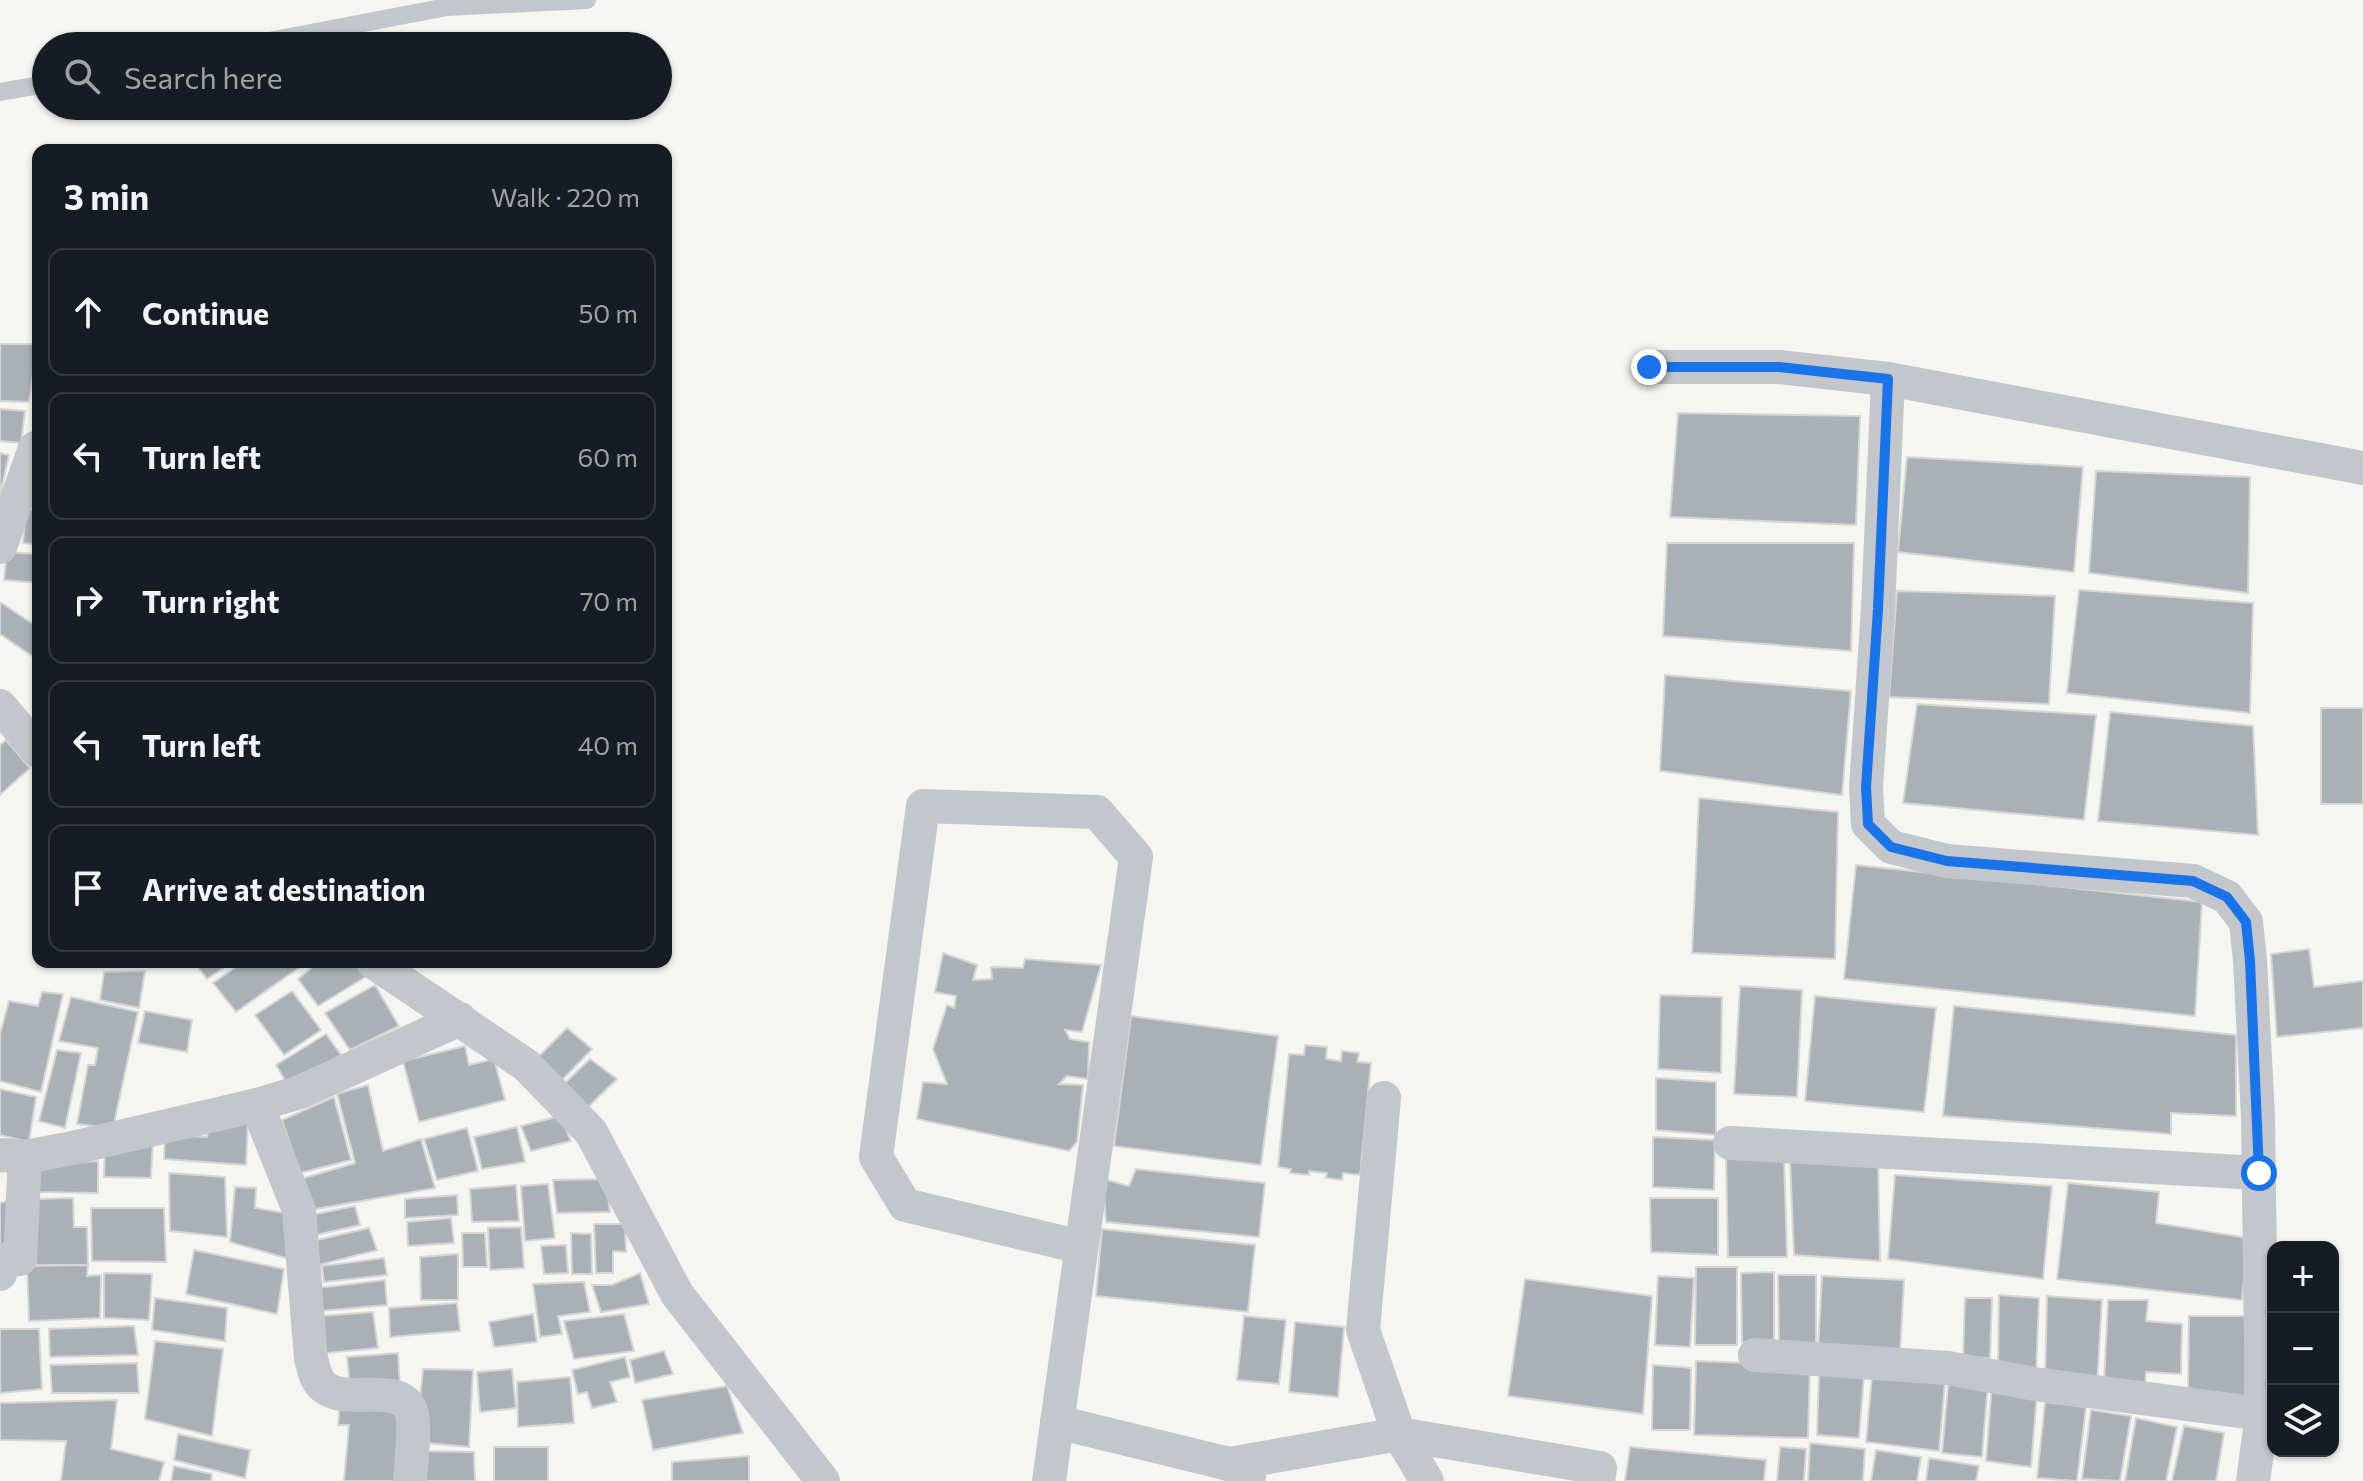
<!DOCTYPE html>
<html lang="en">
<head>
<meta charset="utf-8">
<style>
  body { margin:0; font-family:Commissioner,sans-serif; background:#242831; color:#f1f3f6 }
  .controls { position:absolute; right:24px; bottom:24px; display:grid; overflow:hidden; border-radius:16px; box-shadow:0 2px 6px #0004 }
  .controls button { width:72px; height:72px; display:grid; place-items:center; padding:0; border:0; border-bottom:2px solid #363941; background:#171b24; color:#f1f3f6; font:40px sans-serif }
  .stop { position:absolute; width:24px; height:24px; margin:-18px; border:6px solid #1a73e8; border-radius:50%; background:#fff }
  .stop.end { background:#1a73e8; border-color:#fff; box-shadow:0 2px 8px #0008 }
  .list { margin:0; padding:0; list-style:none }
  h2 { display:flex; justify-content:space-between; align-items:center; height:104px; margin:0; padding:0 32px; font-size:34px }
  h2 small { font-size:26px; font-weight:400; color:#9ea1a6 }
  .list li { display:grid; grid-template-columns:52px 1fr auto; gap:24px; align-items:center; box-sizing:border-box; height:128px; margin:0 16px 16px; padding:0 16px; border:2px solid #363941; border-radius:16px }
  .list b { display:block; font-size:30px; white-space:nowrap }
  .list em { font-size:26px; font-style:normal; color:#9ea1a6 }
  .icon { flex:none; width:44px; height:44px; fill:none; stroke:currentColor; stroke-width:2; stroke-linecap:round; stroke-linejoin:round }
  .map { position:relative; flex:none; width:2363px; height:1481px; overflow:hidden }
  .search { position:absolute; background:#171b24; box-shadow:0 2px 6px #0004; left:32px; top:32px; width:640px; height:88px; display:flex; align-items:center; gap:20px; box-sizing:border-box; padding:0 28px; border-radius:44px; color:#9ea1a6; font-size:30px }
  .panel { position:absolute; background:#171b24; box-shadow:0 2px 6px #0004; left:32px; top:144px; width:640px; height:824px; border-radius:16px }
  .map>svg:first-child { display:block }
</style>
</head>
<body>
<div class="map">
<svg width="2363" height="1481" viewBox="0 0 2363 1481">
  <rect width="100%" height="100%" fill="#f5f5f2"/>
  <g fill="#a9b0b6" stroke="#d6d7d4" stroke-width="2">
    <path d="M0,344H37L29,402L0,401Z"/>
    <path d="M0,409L25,411L21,443L0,441Z"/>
    <path d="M1678,413L1860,416L1856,525L1670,517Z"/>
    <path d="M0,453L9,455L0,495Z"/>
    <path d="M1907,457L2083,467L2074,572L1898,552Z"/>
    <path d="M2096,471L2250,477L2248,593L2089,573Z"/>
    <path d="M26,510H38V545L23,543Z"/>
    <path d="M1667,543H1854L1851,651L1663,636Z"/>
    <path d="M7,552L38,554V583L4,580Z"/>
    <path d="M2079,590L2253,603L2250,713L2067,693Z"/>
    <path d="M1897,591L2055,596L2049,704L1889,697Z"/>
    <path d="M0,602L38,627V660L0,634Z"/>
    <path d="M1665,675L1851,691L1842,795L1660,771Z"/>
    <path d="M1917,704L2096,715L2084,820L1903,803Z"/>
    <rect x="2321" y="708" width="42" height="96"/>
    <path d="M2110,712L2253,726L2258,835L2098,821Z"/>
    <path d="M6,740L30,768L0,795V745Z"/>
    <path d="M1699,798L1838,812L1835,959L1692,953Z"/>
    <path d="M1856,865L2202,902L2195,1016L1844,979Z"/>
    <path d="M2309,949L2314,987L2363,981V1028L2277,1037L2271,954Z"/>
    <path d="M943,953L977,965L973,980L992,979L991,967L1023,968L1025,959L1101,965L1082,1032L1065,1030L1070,1039L1089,1042L1088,1079L1067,1076L1059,1084L1083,1085L1077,1142L1069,1151L917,1119L923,1082L947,1084L933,1049L947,1005L954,1008L956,996L935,992Z"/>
    <path d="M103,962H169L170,964L104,967Z"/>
    <path d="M194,962H232L207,979Z"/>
    <path d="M243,962H307L236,1012L213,983Z"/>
    <path d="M319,962H353L367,976L318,1006L298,979Z"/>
    <path d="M145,971L139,1008L100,1000L104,972Z"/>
    <path d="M375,985L399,1026L350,1050L325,1013Z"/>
    <path d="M1740,986L1802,990L1797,1097L1734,1094Z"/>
    <path d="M292,991L321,1030L284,1055L255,1015Z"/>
    <path d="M42,992L63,994L41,1092L0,1081V1034L9,1001L38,1006Z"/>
    <path d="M1660,995L1722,997L1721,1073L1658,1069Z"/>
    <path d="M1815,996L1936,1008L1924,1112L1805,1101Z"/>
    <path d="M71,997L138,1012L113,1128L77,1124L88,1065H95L98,1048L59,1041Z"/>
    <path d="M1954,1006L2236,1035V1116L2171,1113V1134L1943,1116Z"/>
    <path d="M145,1011L192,1020L187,1052L138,1043Z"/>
    <path d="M1131,1016L1278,1036L1261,1165L1114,1146Z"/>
    <path d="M567,1028L592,1049L560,1082L538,1057Z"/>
    <path d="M326,1034L341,1055L288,1085L276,1065Z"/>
    <path d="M1305,1045L1327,1047L1326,1059L1341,1061L1342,1051L1359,1053L1357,1062L1371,1063L1360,1175L1343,1173L1342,1180L1326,1178L1327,1173L1309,1171V1175L1290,1173L1291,1169L1278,1167L1289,1054L1304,1055Z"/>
    <path d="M465,1046L469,1065L494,1059L505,1100L419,1122L403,1061Z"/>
    <path d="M57,1050L81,1053L65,1128L39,1121Z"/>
    <path d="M590,1059L617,1079L587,1108L564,1084Z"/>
    <path d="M1656,1078L1716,1082V1135L1656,1130Z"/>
    <path d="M368,1085L383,1151L421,1139L435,1188L310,1210L301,1179L355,1163L337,1094Z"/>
    <path d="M0,1089L36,1097L29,1142L0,1135Z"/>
    <path d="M334,1097L351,1160L300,1173L282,1120Z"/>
    <path d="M560,1116L571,1141L531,1151L521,1126Z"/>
    <path d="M210,1122H248L246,1165L164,1159L165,1135L207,1137Z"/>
    <path d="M517,1127L525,1162L482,1169L474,1137Z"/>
    <path d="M467,1128L478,1171L437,1180L424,1139Z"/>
    <path d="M1653,1137L1715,1140L1714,1190L1653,1187Z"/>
    <path d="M153,1140L151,1178L104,1177L105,1149Z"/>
    <path d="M1784,1156L1787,1257H1728L1726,1157Z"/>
    <path d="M98,1161V1193L38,1192L36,1165Z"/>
    <path d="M1790,1161H1878L1880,1261L1794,1255Z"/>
    <path d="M1136,1169L1265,1183L1259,1237L1106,1222L1103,1179L1129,1186Z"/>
    <path d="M169,1173L225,1177L227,1237L170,1231Z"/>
    <path d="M1895,1175L2052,1186L2043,1279L1888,1259Z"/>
    <path d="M606,1179L610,1212L557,1213L553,1180Z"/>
    <path d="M2068,1183L2159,1192L2156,1223L2248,1238L2242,1300L2057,1279Z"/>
    <path d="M548,1184L555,1238L525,1241L521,1186Z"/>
    <path d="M516,1185L519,1221L472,1222L470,1189Z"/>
    <path d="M235,1187L256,1188L255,1208L291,1214L289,1259L230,1242Z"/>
    <path d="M457,1195L458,1215L405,1218V1199Z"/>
    <path d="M73,1198L74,1227H87L88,1265H36L35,1199Z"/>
    <path d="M1650,1198H1718V1255L1651,1252Z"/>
    <path d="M7,1201L14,1242L0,1246V1203Z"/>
    <path d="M355,1206L360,1225L312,1236L307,1216Z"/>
    <path d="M91,1208H164L166,1262L92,1261Z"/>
    <path d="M451,1218L454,1243L408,1246L407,1222Z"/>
    <path d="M594,1224H625L626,1252L613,1251V1273H596Z"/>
    <path d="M521,1227L524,1268L490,1270L488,1228Z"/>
    <path d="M369,1228L377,1250L319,1265L313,1241Z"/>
    <path d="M1102,1229L1255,1245L1248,1312L1096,1296Z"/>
    <path d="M462,1233H485L487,1267H463Z"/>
    <path d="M571,1233L591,1234L592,1274H572Z"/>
    <path d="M566,1245L568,1273L544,1274L541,1246Z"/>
    <path d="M194,1250L284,1269L277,1314L186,1294Z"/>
    <path d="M458,1254V1300H421L420,1257Z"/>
    <path d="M384,1258L387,1275L324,1282L322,1266Z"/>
    <path d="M88,1265L87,1276L101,1275L100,1318L29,1321L27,1266Z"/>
    <path d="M1696,1267H1737V1345H1695Z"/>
    <path d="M1774,1272V1341L1742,1342L1741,1273Z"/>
    <path d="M104,1273L152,1274L149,1320L104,1318Z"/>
    <path d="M640,1273L649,1304L601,1312L592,1285H612Z"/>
    <path d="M1778,1275H1816V1344L1779,1345Z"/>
    <path d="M1658,1276L1694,1278L1690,1347L1655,1345Z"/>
    <path d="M1822,1276L1904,1280L1900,1355L1818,1351Z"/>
    <path d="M1525,1279L1652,1296L1643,1414L1508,1396Z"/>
    <path d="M385,1280L387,1305L320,1311L317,1288Z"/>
    <path d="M584,1282L590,1312L558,1316L562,1334L540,1337L533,1284Z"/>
    <path d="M1999,1295L2039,1298L2036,1375L1998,1368Z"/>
    <path d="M2047,1296L2102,1300L2097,1385L2045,1380Z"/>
    <path d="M155,1298L227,1308L225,1341L152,1330Z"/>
    <path d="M1965,1298H1992L1990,1358L1963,1357Z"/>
    <path d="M2108,1300H2148L2146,1321L2182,1324L2181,1374L2146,1372L2145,1388L2104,1385Z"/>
    <path d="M457,1303L460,1331L390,1337L389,1308Z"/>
    <path d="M373,1312L378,1348L326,1353L321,1316Z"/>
    <path d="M533,1314L537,1342L494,1347L489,1322Z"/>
    <path d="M624,1314L634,1351L574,1359L564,1321Z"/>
    <path d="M1244,1316L1286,1320L1279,1384L1237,1380Z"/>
    <path d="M2189,1316H2247L2245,1403L2188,1395Z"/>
    <path d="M1295,1322L1344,1327L1338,1397L1289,1392Z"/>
    <path d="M134,1326L138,1355L50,1357L49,1329Z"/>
    <path d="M0,1329H39L42,1389L0,1393Z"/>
    <path d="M155,1341L223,1349L212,1436L145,1419Z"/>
    <path d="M664,1351L673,1374L635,1383L630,1360Z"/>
    <path d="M398,1353L400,1388L350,1387L347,1357Z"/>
    <path d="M625,1357L630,1377L610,1382L617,1402L592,1408L587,1392L578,1394L572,1370Z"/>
    <path d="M1696,1361L1810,1365L1808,1438L1694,1435Z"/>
    <path d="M137,1363L139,1393H52L50,1365Z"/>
    <path d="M1653,1365L1691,1368L1690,1430H1652Z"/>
    <path d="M423,1369L473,1370L469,1447L416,1442Z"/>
    <path d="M512,1369L516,1408L480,1412L477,1372Z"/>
    <path d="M1819,1372L1864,1376L1859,1438L1817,1435Z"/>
    <path d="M1872,1376L1945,1382L1939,1451L1866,1442Z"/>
    <path d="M1949,1376L1988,1382L1982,1457L1942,1453Z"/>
    <path d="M570,1377L574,1423L518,1427L517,1382Z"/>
    <path d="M1992,1384L2037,1394L2031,1467L1986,1461Z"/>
    <path d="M727,1386L743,1433L653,1450L642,1400Z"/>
    <path d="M117,1400L111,1449L164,1462L159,1481H61L66,1441L0,1440V1403Z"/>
    <path d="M2045,1402L2086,1407L2077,1481L2037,1478Z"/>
    <path d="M340,1403L405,1412L403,1481H344L349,1425H338Z"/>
    <path d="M2091,1410L2131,1416L2120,1481L2082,1479Z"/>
    <path d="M2136,1418L2177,1427L2166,1481H2125Z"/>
    <path d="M2184,1426L2224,1433L2216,1481H2172Z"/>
    <path d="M178,1434L250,1450L245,1478L174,1460Z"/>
    <path d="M1810,1443L1865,1449L1863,1481H1808Z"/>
    <rect x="494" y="1447" width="54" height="34"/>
    <path d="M1630,1447L1766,1460L1764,1481H1625Z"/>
    <path d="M1780,1447L1806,1449L1804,1481H1777Z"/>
    <path d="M1876,1450L1921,1457L1917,1481H1871Z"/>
    <path d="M419,1451L474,1452L475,1481H419Z"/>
    <path d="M749,1456V1481H672V1462Z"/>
    <path d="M1929,1458L1979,1466L1976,1481H1926Z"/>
    <path d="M174,1466L212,1474L211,1481H171Z"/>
  </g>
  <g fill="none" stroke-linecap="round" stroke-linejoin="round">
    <g stroke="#c3c6ca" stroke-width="18">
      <path d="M243,46L447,7L587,0"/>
      <path d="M0,92L46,84"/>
    </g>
    <g stroke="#c3c6ca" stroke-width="34">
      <path d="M1649,367H1779L1888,379"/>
      <path d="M0,547L35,448"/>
      <path d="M0,706L38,751"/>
      <path d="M373,962L526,1065L591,1132L677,1294L823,1481"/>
      <path d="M1384,1098L1363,1330L1399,1434L1427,1481"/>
      <path d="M257,1105L299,1210L311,1359C313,1365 314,1372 317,1378C334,1413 399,1377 411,1411C416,1423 411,1466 410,1481"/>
      <path d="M1730,1143L2259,1173"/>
      <path d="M0,1155L25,1157L68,1149L257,1105L300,1092L460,1019"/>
      <path d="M0,1274L2,1260L20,1259L25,1157"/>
      <path d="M1755,1355L1948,1368L2035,1384L2262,1414"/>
      <path d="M1057,1422L1229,1464L1249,1476"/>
      <path d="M1229,1464L1399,1434L1600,1468L1598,1481"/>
      <path d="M1049,1481L1136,857L1097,812L923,806L876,1157L905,1205L1081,1247"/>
      <path d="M2253,1481L2262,1414L2258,1117L2250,961L2246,922L2227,897L2193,881L1947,861L1891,847L1868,824L1866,787L1878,609L1888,379L2363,468"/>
    </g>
  </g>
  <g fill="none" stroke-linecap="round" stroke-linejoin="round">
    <path stroke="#1a73e8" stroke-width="10" d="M1649,367H1779L1888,379L1878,609L1866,787L1868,824L1891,847L1947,861L2193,881L2227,897L2246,922L2250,961L2259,1173"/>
  </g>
</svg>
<div class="controls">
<button>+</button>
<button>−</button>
<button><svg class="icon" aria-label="layers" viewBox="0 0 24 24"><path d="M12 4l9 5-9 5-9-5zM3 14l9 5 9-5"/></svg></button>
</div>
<div class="stop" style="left:2259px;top:1173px"></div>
<div class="stop end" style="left:1649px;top:367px"></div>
<div class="search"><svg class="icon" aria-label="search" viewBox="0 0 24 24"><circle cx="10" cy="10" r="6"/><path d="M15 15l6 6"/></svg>Search here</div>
<section class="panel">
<h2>3 min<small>Walk · 220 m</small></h2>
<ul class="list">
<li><svg class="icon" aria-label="ahead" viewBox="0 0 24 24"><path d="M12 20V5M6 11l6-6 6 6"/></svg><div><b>Continue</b></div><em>50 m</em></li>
<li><svg class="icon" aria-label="left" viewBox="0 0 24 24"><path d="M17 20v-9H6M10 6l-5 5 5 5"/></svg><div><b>Turn left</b></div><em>60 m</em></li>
<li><svg class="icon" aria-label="right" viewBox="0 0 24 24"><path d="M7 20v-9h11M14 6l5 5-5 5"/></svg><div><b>Turn right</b></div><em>70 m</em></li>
<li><svg class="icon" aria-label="left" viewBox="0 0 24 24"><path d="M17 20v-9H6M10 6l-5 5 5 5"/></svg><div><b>Turn left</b></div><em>40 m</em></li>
<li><svg class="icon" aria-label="arrive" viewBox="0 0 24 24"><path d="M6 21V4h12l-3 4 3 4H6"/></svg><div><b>Arrive at destination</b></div></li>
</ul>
</section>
</div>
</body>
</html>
